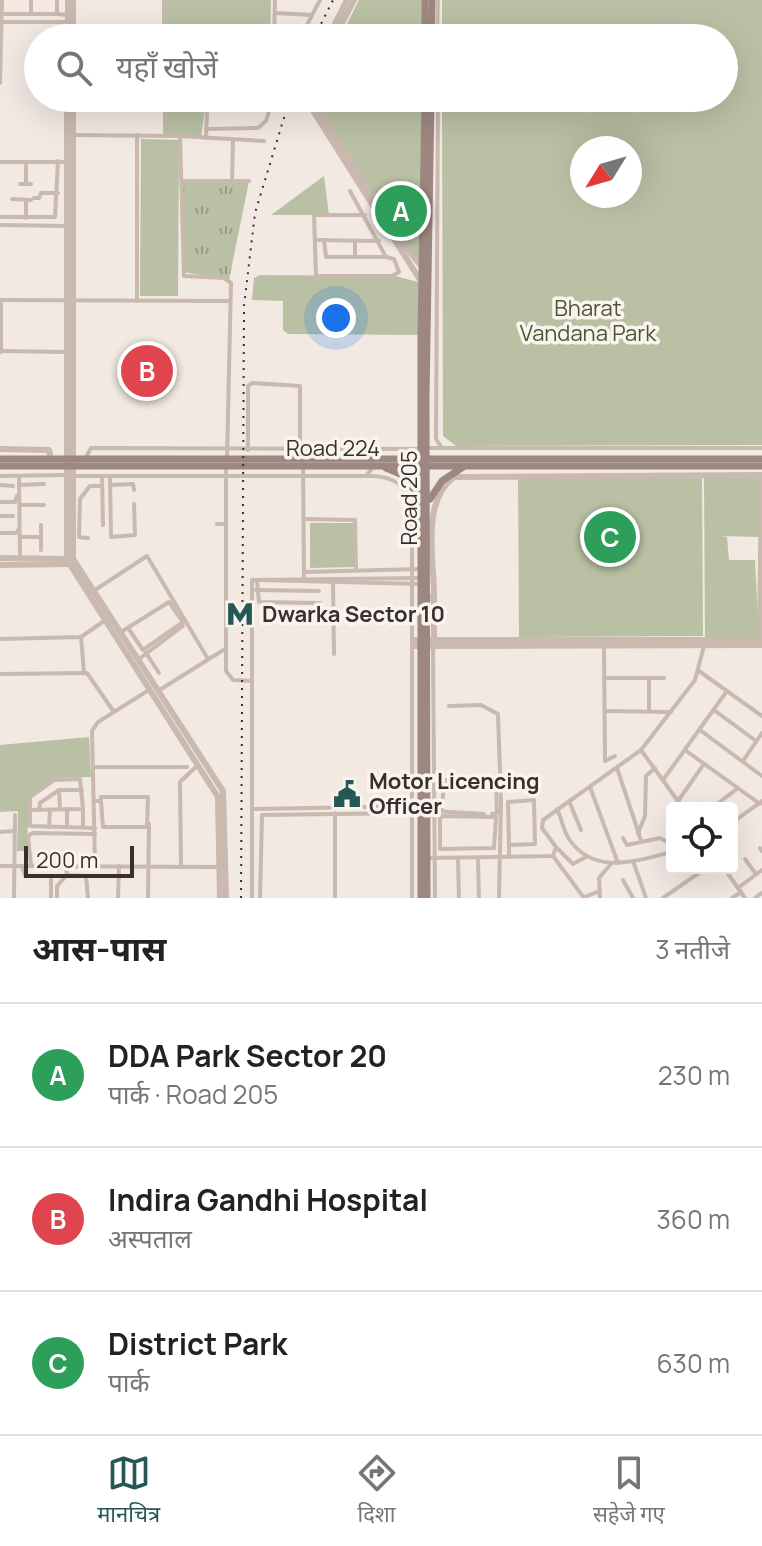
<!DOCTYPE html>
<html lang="hi">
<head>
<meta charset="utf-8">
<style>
  body { margin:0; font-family:Manrope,"Noto Sans Devanagari",sans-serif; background:#f2f2f2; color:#222 }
  .controls { position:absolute; right:24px; bottom:24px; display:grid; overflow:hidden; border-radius:8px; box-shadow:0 8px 32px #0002 }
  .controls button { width:72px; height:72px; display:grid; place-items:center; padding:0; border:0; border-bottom:2px solid #e0e0e0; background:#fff; color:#222; font:40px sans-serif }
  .compass { position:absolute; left:570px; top:136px; width:72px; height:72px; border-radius:50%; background:#fff; box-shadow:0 8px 32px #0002; rotate:233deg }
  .scale { position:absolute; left:24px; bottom:20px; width:110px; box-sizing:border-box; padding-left:8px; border:4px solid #392f2d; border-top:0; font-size:22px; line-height:28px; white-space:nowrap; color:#392f2d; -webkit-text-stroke:6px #faf4ef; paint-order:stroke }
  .you { position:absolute; left:336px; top:318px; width:28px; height:28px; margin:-20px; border:6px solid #fff; border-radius:50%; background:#1a73e8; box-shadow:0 0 0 12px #1a73e833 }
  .badge { display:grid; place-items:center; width:52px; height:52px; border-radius:50%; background:#265755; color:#fff; font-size:26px; font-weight:700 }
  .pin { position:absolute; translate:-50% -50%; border:4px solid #fff; box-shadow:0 2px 8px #0006 }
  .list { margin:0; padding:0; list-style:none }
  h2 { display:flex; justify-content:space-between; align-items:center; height:104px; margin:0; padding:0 32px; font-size:34px }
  h2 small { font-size:26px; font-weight:400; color:#767676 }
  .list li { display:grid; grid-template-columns:52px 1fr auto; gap:24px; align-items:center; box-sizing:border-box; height:144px; padding:0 32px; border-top:2px solid #e0e0e0 }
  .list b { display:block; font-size:30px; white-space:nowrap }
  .list p { margin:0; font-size:26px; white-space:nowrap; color:#767676 }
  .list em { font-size:26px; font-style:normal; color:#767676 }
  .icon { flex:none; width:44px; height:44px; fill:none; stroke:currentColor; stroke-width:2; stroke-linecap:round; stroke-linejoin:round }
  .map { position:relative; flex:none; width:762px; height:898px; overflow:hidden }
  .search { position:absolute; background:#fff; box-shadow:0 8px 32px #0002; left:24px; right:24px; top:24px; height:88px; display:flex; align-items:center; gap:20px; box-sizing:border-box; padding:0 28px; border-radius:44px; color:#767676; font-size:30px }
  .sheet { height:536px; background:#fff }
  nav { display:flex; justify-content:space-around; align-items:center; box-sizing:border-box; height:112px; border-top:2px solid #e0e0e0; background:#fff; font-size:22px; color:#767676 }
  nav a { display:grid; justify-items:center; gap:4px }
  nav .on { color:#265755 }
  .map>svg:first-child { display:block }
</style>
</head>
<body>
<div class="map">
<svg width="762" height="898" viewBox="0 0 762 898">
  <defs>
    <pattern id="grass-tufts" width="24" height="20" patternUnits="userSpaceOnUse" patternTransform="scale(2)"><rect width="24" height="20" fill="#b9c0a4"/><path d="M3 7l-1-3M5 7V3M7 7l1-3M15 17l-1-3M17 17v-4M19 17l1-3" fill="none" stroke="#979c86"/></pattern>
  </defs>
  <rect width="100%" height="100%" fill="#f2e9e3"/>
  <path fill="url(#grass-tufts)" d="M182,181H249L229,280L183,272Z"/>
  <g fill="#b9c0a4" fill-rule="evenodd">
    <path d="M164,0H271L270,38H164Z"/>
    <path d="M359,0H425L424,38H340Z"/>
    <path d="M442,0H762V445L456,446L443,436L442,98H724V38H442ZM582,148H630V196H582Z"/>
    <path d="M165,98H268V103L206,100L201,138L165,135Z"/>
    <path d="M311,98H423L420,267Z"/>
    <path d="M141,139L179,140L178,296H140Z"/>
    <path d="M324,176L329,215H271Z"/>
    <path d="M260,275L395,276L422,283L421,335L288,334L283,330V301L252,300L254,278Z"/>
    <path d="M518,477H702L703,636L519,637Z"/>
    <path d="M704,477H760L759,537L721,536L727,537L729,560H755L759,639L705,638Z"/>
    <path d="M310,523H355V567L310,568Z"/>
    <path d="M89,737L91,777L54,778L29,797L27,851H17L18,811L0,812V745Z"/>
  </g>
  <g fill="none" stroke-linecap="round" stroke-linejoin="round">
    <g stroke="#c9b9af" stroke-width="4">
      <path d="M31,0V14"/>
      <path d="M57,0V14L68,15"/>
      <path d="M275,13L312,15"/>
      <path d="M4,14H57"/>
      <path d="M2,22H68"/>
      <path d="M164,38V0"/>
      <path d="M274,38L275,0"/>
      <path d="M300,38L320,0"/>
      <path d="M437,38L438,0"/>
      <path d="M0,83L2,0"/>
      <path d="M165,98V135"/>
      <path d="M438,98L436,439L442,448"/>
      <path d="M206,129L258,128L266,121L273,98"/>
      <path d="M73,135L180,136L264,141"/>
      <path d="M180,136L184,276L224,278L231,283L227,458"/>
      <path d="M206,138L207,111L211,103H272"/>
      <path d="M0,162H67"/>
      <path d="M26,163V184"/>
      <path d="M182,181H249"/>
      <path d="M232,181L233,140"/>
      <path d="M20,184H31"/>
      <path d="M350,191L386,257L394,259L399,272L392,276H316L314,215H365"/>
      <path d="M34,198H39L41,193H58"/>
      <path d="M12,199L31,200"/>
      <path d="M0,217H55L58,161"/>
      <path d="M26,218V200"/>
      <path d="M0,225L67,226"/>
      <path d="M315,240L379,241"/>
      <path d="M324,240L326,257H386"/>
      <path d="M355,257V241"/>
      <path d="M0,300L230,301"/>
      <path d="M1,300V352"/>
      <path d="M137,301V135"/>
      <path d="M0,351L67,352"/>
      <path d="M428,448H762"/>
      <path d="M248,450V386L252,383L300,386V449"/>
      <path d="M85,459L91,448L417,449"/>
      <path d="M303,464L304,578"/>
      <path d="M226,467V671L233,680L251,681"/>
      <path d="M0,476L67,475"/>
      <path d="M19,476L20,557"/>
      <path d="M73,476H366L374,466"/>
      <path d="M102,476L103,525"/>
      <path d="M110,476L111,537L135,535L134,504"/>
      <path d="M367,476C390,475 406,483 412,507V898"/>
      <path d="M0,485L13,486"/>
      <path d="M19,485L44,484"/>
      <path d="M110,485L133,484L134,490"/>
      <path d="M0,502H15L17,496"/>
      <path d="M20,505H44"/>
      <path d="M0,516H13"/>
      <path d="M304,519L355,520L356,570"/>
      <path d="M217,524H225"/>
      <path d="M41,525V550"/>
      <path d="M0,533H16L18,530"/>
      <path d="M20,537H41"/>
      <path d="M88,538L79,537L80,499L90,486H102"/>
      <path d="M304,572L421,569"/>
      <path d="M257,580L259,602L320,603"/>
      <path d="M259,580L421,584"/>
      <path d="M333,583L334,654"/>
      <path d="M256,590L319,591"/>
      <path d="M92,592L147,556L208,659"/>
      <path d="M121,632L169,602L183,622L143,650L128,628"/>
      <path d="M81,637L84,673"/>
      <path d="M0,639L81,637L104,621"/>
      <path d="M604,646L605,761L615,756"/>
      <path d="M433,647L435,898"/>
      <path d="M146,653L159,673"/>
      <path d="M139,659L183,626"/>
      <path d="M699,671L762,716"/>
      <path d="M0,674L87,673L114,712"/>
      <path d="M604,678H664"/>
      <path d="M158,691L225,649"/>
      <path d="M449,706L481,705L498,714L501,802L499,898"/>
      <path d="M714,710L756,741"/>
      <path d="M605,711L671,712"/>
      <path d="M649,711V678"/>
      <path d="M700,730L762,776"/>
      <path d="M641,750L683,808"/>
      <path d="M685,750L760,804"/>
      <path d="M743,761L762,733"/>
      <path d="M95,767H187"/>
      <path d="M617,768L639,834"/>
      <path d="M663,780L727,691"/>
      <path d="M590,787L618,863"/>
      <path d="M59,790L60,809"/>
      <path d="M95,801H101V797H148L147,827H103L101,801"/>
      <path d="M569,801L581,830"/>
      <path d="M678,801L704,764"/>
      <path d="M712,808L738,788"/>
      <path d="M83,809V827"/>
      <path d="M253,809L423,806"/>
      <path d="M557,809C562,819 563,830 569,839C594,876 635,861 672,852"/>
      <path d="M30,810V797L54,780L80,779L83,809L30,810V826L95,828"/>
      <path d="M39,810L40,803L59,790H82"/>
      <path d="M434,811L484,814"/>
      <path d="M441,811L445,780L496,784L497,813L492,814"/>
      <path d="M335,813V898"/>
      <path d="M434,816H440V849L494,848L496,817L440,816"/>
      <path d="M732,823L762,801"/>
      <path d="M49,827L50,810"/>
      <path d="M67,827V809"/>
      <path d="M0,832L15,831"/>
      <path d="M623,838L627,845L660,838L669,843L671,853"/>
      <path d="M641,840L638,833L645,816L646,776L655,768"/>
      <path d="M509,845L508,802L534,800L535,844L509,845V855"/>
      <path d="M557,848L573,864L586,857"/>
      <path d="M760,848L762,851"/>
      <path d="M553,856L584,898"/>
      <path d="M427,858L553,856L556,847L542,828L543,820L641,750L695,680L704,646"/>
      <path d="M458,858L459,898"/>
      <path d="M478,858L479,898"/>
      <path d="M745,859L756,874"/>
      <path d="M633,861L646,898"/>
      <path d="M0,866L222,867"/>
      <path d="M22,866L25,876H51V898"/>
      <path d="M31,866L28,836L33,833L95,834"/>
      <path d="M95,866L92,731L98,722L149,690"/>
      <path d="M181,867L180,782L198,765"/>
      <path d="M724,868L745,898"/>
      <path d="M67,875L86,876L88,898"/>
      <path d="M623,880L633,898"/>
      <path d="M738,888L762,870"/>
      <path d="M584,897L600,891"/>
      <path d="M14,898L15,815"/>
      <path d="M57,898V886L67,875L66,866"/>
      <path d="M118,898L119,866"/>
      <path d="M148,898L149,824"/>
      <path d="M252,898V580L421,578"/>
      <path d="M260,898L262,815L412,813"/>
      <path d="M600,898L599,878L610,865"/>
      <path d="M663,898L706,868"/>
      <path d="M732,898L741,892"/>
      <path d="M755,898L762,893"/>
    </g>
    <g stroke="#c9b9af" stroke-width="6">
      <path d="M68,38V0"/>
      <path d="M73,38V0"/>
      <path d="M328,38L347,0"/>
      <path d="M334,38L354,0"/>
      <path d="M67,98V560L218,797L220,898"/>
      <path d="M73,98V559L223,791L226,898"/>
      <path d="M305,98L422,283"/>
      <path d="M311,98L400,240L423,268"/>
      <path d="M0,449L49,450L51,459"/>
      <path d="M0,558L68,559"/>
      <path d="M0,565L71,564"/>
      <path d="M434,595V640"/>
      <path d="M427,600L434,595C434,559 421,501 454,477L762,475"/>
      <path d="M413,640H762"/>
      <path d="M760,642L762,477"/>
      <path d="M413,646L762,645"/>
    </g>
    <g stroke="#9d8881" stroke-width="7">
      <path d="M425,38V0"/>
      <path d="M431,38L432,0"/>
      <path d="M0,459H762"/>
      <path d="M0,466H762"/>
      <path d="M386,468L405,476L420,499"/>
      <path d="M430,499L442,481L463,467"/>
      <path d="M421,898V335L425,98"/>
      <path d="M427,898L426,397L431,98"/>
    </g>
    <g stroke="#392f2d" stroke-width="2" stroke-dasharray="2 6" stroke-linecap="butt">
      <path d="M314,38L333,0"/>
      <path d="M241,898L244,306L255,213L290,98"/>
    </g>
  </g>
  <defs>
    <g id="metro-bare" transform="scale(2.16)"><path d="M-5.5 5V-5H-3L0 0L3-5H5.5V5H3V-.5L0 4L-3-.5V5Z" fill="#265755" stroke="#faf4ef" stroke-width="2.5" paint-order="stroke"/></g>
    <g id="civic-bare" transform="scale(2.16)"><path d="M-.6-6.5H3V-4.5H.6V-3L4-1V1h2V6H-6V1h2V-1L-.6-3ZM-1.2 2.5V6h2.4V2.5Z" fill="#265755" stroke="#faf4ef" stroke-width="2.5" paint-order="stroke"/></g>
  </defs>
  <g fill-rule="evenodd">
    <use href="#metro-bare" x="240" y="614"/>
    <use href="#civic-bare" x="347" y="794"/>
  </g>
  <g text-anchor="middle" stroke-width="7" stroke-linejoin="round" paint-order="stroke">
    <g font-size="22" fill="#4c5533" stroke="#faf4ef">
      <text x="588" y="316">Bharat<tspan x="588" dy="25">Vandana Park</tspan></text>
    </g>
    <g font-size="22" fill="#392f2d" stroke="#faf4ef">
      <text x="333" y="456">Road 224</text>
      <text transform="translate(409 498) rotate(-90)" y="8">Road 205</text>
    </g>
    <g font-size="22" font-weight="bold" fill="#392f2d" stroke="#faf4ef" text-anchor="start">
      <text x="262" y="622">Dwarka Sector 10</text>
      <text x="369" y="789">Motor Licencing<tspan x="369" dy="25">Officer</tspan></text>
    </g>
  </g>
</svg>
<div class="controls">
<button><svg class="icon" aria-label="locate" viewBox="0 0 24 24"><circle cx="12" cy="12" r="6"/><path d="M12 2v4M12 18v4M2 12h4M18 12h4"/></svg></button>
</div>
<svg class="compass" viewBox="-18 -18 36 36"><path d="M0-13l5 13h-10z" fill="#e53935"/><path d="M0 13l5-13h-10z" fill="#767676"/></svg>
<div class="scale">200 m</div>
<div class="you"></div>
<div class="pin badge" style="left:401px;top:211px;background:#2e9e5b">A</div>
<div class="pin badge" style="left:147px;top:371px;background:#e0444e">B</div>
<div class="pin badge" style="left:610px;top:537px;background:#2e9e5b">C</div>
<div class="search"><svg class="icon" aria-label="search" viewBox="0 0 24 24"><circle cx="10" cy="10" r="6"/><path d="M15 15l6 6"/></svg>यहाँ खोजें</div>
</div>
<section class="sheet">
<h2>आस-पास<small>3 नतीजे</small></h2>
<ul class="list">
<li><span class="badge" style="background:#2e9e5b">A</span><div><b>DDA Park Sector 20</b><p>पार्क · Road 205</p></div><em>230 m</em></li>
<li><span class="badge" style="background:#e0444e">B</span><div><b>Indira Gandhi Hospital</b><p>अस्पताल</p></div><em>360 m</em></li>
<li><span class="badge" style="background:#2e9e5b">C</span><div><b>District Park</b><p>पार्क</p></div><em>630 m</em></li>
</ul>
</section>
<nav>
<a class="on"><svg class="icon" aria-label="map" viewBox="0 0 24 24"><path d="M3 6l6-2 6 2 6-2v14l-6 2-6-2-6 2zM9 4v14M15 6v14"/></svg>मानचित्र</a>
<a><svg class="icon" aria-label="directions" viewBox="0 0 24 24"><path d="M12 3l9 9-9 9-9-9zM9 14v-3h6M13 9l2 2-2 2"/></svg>दिशा</a>
<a><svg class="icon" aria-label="saved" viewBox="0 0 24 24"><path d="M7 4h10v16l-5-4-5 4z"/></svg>सहेजे गए</a>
</nav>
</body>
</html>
